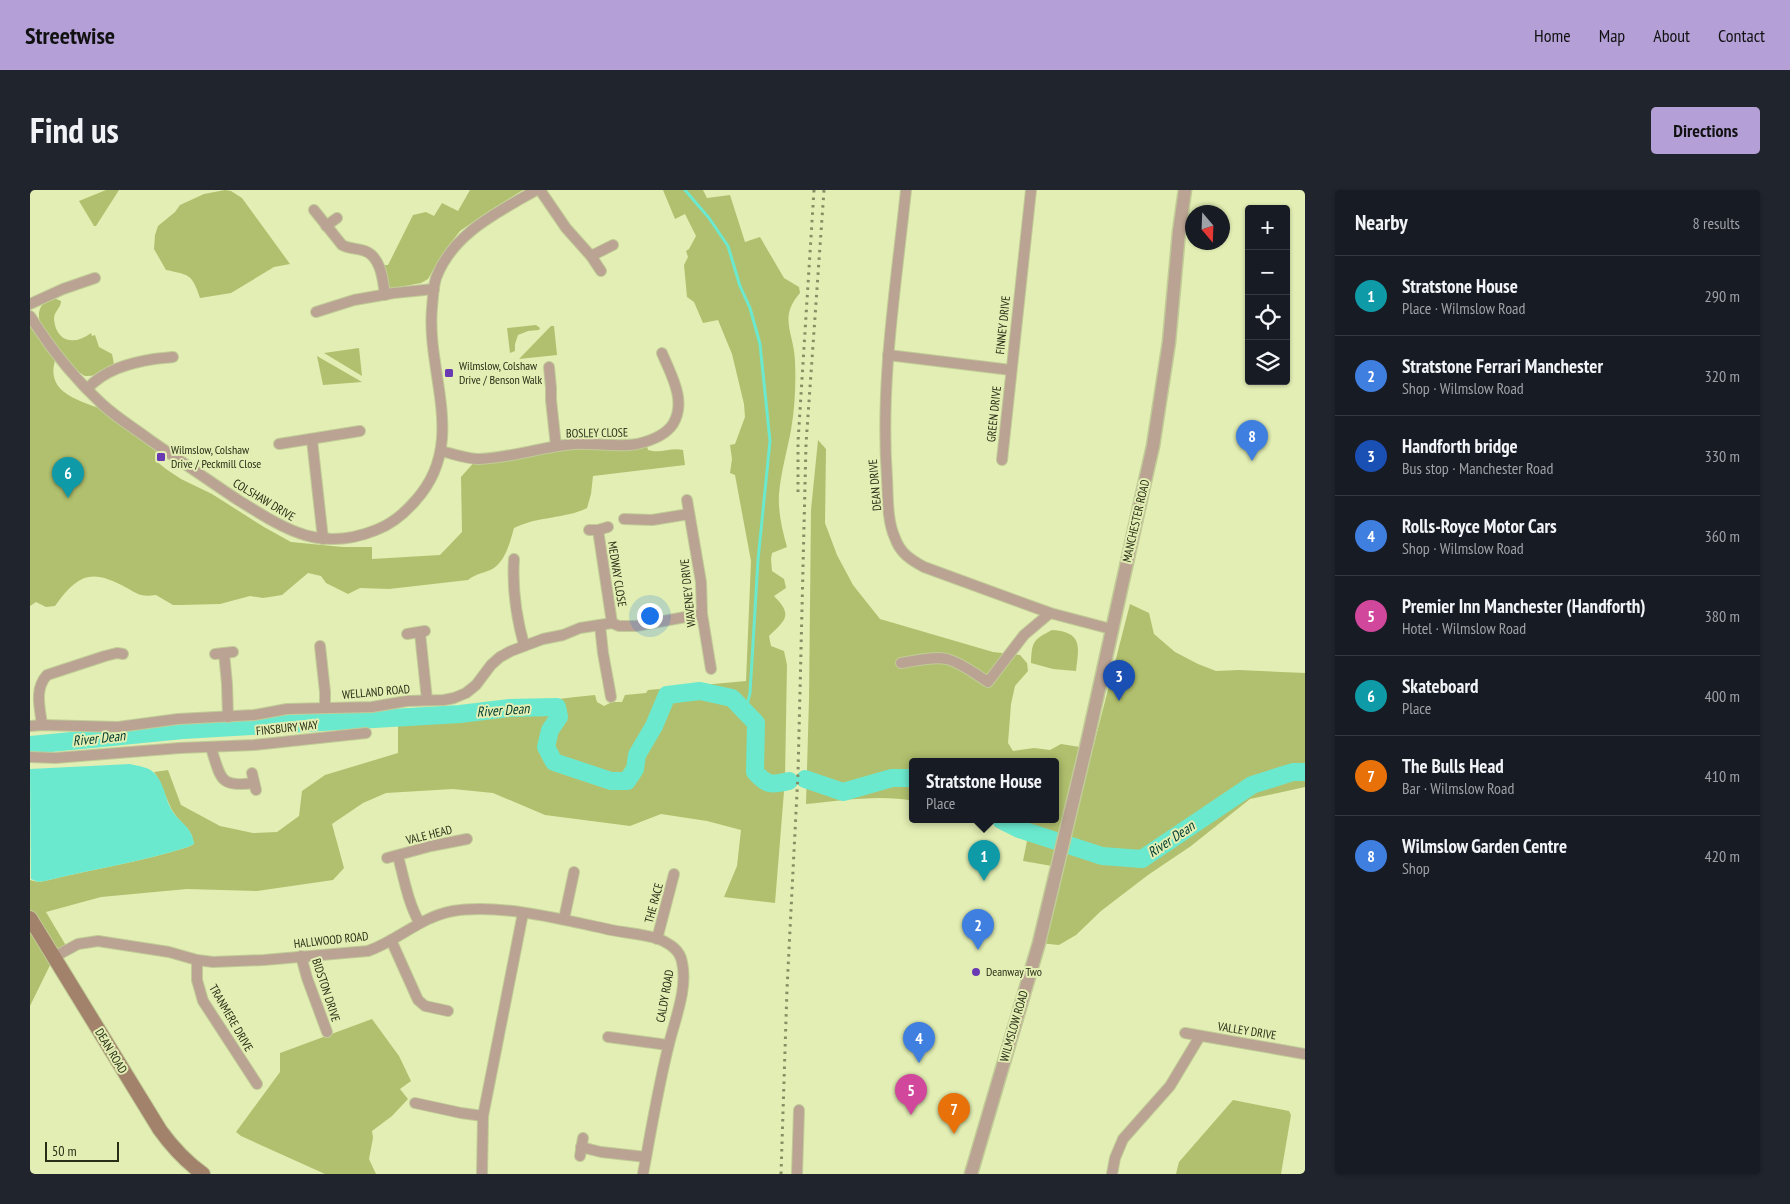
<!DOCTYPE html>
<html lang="en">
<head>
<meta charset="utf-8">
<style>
  body { margin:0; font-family:"PT Sans Narrow",sans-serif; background:#20242c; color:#f1f3f6 }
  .controls { position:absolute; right:15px; top:15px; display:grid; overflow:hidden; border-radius:5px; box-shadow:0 1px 4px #0004 }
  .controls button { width:45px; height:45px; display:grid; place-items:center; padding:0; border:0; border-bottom:1px solid #363941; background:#171b24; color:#f1f3f6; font:25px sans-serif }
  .compass { position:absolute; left:1155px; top:15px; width:45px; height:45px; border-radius:50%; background:#171b24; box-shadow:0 1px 4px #0004; rotate:161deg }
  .scale { position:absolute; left:15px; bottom:12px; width:74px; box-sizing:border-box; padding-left:5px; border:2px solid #292e17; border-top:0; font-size:14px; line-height:18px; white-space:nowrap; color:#292e17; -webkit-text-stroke:4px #e2eeb3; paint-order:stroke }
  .you { position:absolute; left:619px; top:425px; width:18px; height:18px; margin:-12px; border:4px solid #fff; border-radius:50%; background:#1a73e8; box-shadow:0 0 0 8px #1a73e833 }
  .badge { display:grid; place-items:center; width:32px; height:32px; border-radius:50%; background:#b4a0d7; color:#fff; font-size:16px; font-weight:700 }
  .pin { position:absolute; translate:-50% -41px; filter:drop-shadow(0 1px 2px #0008) }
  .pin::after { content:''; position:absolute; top:26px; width:18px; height:15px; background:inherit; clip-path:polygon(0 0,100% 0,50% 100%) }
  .popup { position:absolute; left:879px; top:568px; width:150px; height:65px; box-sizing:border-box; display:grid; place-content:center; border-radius:5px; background:#171b24; filter:drop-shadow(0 1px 4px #0005); font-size:16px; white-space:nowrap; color:#9ea1a6 }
  .popup b { font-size:19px; color:#f1f3f6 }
  .popup::after { content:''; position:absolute; left:50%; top:100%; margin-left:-10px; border:10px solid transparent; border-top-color:#171b24 }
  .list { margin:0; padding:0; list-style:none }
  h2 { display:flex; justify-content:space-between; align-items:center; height:65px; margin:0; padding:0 20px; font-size:21px }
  h2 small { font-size:16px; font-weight:400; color:#9ea1a6 }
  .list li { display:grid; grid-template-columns:32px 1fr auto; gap:15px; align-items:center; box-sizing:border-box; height:80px; padding:0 20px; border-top:1px solid #363941 }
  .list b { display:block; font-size:19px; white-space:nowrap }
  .list p { margin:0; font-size:16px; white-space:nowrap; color:#9ea1a6 }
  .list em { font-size:16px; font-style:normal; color:#9ea1a6 }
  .icon { flex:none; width:28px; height:28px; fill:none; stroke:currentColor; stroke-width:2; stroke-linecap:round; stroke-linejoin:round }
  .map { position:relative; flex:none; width:1275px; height:984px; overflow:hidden; border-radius:5px }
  header { display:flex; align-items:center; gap:30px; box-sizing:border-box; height:70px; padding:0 25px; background:#b4a0d7; color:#111 }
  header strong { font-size:24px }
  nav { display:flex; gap:28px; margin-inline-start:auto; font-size:18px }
  .intro { display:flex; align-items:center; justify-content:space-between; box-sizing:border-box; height:120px; padding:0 30px }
  h1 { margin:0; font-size:35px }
  .button { padding:12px 22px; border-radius:5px; background:#b4a0d7; color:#111; font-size:18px; font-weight:700 }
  main { display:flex; gap:30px; padding:0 30px }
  aside { flex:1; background:#171b24; border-radius:5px; box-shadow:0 1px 4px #0004 }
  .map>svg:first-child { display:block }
</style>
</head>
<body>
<header>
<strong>Streetwise</strong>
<nav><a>Home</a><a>Map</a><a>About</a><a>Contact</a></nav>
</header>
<div class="intro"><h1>Find us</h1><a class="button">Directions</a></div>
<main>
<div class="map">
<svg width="1275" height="984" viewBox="0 0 1275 984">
  <rect width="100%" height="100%" fill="#e2eeb3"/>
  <g fill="#b1c06e">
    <path d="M76,0H89L66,36H64L49,11Z"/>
    <path d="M195,0L201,1L212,8L260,74L244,77L201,103L170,108C162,84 160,85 136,80L124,59L125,45L128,36L145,22L150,15L174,4Z"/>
    <path d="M440,0H493L459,21L430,41L413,63L398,89L391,93L354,100V75H358L383,25L396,22L404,26L412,13L428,21Z"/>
    <path d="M633,0H673L677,8L700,5L715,52L730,47L754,88L769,97L770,103C748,128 764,142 765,171C766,193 765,218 761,240C757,261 751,282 749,304C748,322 752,339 757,357L742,363L741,369L742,381L754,389L756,398L744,406C763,425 756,430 739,446L741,456L754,461L757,475L755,589L745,713L694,707L707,676L711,640L677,631L631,624L600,636L515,625L463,603L423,599L356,603L333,613L302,634L314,678L303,690L227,701L157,699L71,707L16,722L38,759L24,767L0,816V690L8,692L15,691C62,679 111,672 158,657L164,654C162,636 148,633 141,618C135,606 132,593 124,582L138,580L151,615L190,636L223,643L247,642L269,626L272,601L295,585L368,563V528C402,515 440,518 476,515C505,512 535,508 565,505L567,512L574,516L582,512H592L595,505L616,503L618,500L716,491L721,371L705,285L700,283L702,269L700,255L705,254L715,227L714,214L702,164L688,130L673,133L664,112L657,107L654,75L658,67L656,61L659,59L666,46L655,24L645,29Z"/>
    <path d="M24,108L31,111C31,118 24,121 24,129C26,152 44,156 61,143L62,146L65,145L69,157L82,164L84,174C76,178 67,187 56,186C46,184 9,138 9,127C8,116 15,111 24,108Z"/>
    <path d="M0,126L27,165C9,209 62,211 86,226C102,236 118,248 134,260L126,271L136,279L151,289L182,304L234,337L261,352L313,357H342V369L410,365L432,342L431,287L447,269L526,256L616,252L618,260C631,264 641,257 653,260L655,275L563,286L561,304L557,318C535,329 508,326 484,338C480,352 476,369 464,378C456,383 446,383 438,390L359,399L330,398L318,404L296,393L291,386L278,383L252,405L233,408L220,406L190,414L151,415H143L126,405C112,407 109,405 97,398C61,378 48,384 25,416L16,417L6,412L0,416Z"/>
    <path d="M506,135L510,138L509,140L498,141L488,145L485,154V161L480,163L477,138Z"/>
    <path d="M521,136H524L527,165L489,169Z"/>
    <path d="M329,158L332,186L294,163Z"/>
    <path d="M287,166L332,192L293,195Z"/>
    <path d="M788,250L796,259L795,333L807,365L823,395L850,429L963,462L990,465L997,473L998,481L985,496L981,514L978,553L983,561L1004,558L1020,560L1031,554L1050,557L1052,591L1063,558L1100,414L1119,423L1124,444L1145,462L1168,474L1186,481L1209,480L1275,483V597L1220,609L1161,656L1118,685L1071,721L1046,745L1029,755L1009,753L1028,677L993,671L997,651L968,635L953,630H1025V572H883V611C851,604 808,611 776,614L779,509L781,320Z"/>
    <path d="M1022,440C1053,442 1049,457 1046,481L1023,479L1001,473C1002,451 1003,450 1022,440Z"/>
    <path d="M342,829L369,866L381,891L370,899L378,909L362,926L342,941L343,948L339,969L346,984H295L211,946L206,942L250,882V863Z"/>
    <path d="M1203,910L1259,921L1261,925L1251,984H1146L1149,972Z"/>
  </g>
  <path fill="#6be9ce" d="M100,574C108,576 120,577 125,584C134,593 135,608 141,619C149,633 162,636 164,654L158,657C111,672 62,679 15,691L8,692L1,689L0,579Z"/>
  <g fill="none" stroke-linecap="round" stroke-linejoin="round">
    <path stroke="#6be9ce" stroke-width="3" d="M655,0L679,28L698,56L710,96L720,118L730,154L740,251L728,370L720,503L715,523"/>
    <g stroke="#6be9ce" stroke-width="18">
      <path d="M0,555L153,540L430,524L480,518L527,517L529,527L520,540L516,557L524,572L581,591H597L605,579L607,565L624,536L637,505L670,501L702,508L726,533L725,582C737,596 742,595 759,591"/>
      <path d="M775,589L813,602L862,588H883"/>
      <path d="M971,630L989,639L1072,666L1112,669L1222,595L1263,582H1275"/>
    </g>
    <g stroke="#c1cb97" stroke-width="12">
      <g id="minor">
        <path d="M510,0L536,38L561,66L571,81"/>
        <path d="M876,0C866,96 850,192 857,288C858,307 857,331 865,348C870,363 881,370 894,377L1020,423L1081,439"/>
        <path d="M284,20L312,55C319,59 327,58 335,61C351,67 353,90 355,105"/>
        <path d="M296,36L307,28"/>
        <path d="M561,66L583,55"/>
        <path d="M0,114L33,99L65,88"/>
        <path d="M286,122L324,110L364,103L404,99"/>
        <path d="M0,126C20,158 44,188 72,214C87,228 104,238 120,250C149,270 178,290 208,310C255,339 289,363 346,340C362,334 375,323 386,310C438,252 396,184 402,118C403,108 403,98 406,88C423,43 467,23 506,0"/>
        <path d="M858,165L981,180"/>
        <path d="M519,177L521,198V210L526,256"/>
        <path d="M57,199C74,180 99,173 124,169C131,168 137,168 143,167"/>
        <path d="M282,250L293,349"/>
        <path d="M249,254L330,241"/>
        <path d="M411,261C424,264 436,269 449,269C480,268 511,257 543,254C564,252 586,258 607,254C620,251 635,246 643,234C657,211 641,185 632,163"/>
        <path d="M972,270L1001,0"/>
        <path d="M657,310L671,392L672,424L681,479"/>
        <path d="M594,329L622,330L659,324"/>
        <path d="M559,340H568L578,337"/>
        <path d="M568,340L582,433"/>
        <path d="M484,369C482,399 486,426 494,455"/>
        <path d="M570,435L573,463L581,507"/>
        <path d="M390,443L397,510"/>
        <path d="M377,444L395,441"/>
        <path d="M290,456L295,502V518"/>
        <path d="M194,463L197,494L198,527"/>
        <path d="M185,464L203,462"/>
        <path d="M871,473C885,471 903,466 917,469C932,473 945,484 958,492L994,445L1020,423"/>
        <path d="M12,535C10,518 4,499 17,485L75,466L87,463L93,464"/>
        <path d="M0,536L12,535L88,537L148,529L224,525L257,519L342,517L377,511L414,510L424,508L436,503L446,495L461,475L470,467L481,461L513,449L533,445L550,438L563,436L582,433L589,436H606L672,424"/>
        <path d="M181,558C191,588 189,598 224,593"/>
        <path d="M0,567L25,568L150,558L224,555L336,543"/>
        <path d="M222,583L226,600"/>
        <path d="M368,666C374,689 378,712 389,732"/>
        <path d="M357,668L401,656L437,649"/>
        <path d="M534,729L544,682"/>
        <path d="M627,749L644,684"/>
        <path d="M361,750L388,810L395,816L418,821"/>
        <path d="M271,766L277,788L297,842"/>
        <path d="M24,767L48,754L68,751L139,762L167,770L183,772L234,770L338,761C369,750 390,727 423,721C469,713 535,730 581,740C596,743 614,744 629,749C640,754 650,760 652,772C658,798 645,829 639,854C628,897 621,941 613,984"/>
        <path d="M167,770V790L173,811L227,894"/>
        <path d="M1155,843L1275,864"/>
        <path d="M578,847L638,855"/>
        <path d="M385,913L431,923L453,926"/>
        <path d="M551,957L571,962L616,967"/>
        <path d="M550,966L553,948"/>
        <path d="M452,984L453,926L493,723"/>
        <path d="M767,984L769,920"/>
        <path d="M1082,984L1085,968L1093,949L1140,896L1170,846"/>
      </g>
    </g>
    <g stroke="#c1cb97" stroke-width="15">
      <path id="tertiary" d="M941,984L1009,753L1057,553L1113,300L1123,256L1139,152L1149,42L1155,0"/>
    </g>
    <g stroke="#c1cb97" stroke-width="16">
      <path id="secondary" d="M0,728L130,940C143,958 155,971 173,984"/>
    </g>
    <use href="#minor" stroke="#baa393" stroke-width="10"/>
    <use href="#tertiary" stroke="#baa393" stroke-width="12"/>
    <use href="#secondary" stroke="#a3826b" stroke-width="14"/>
    <g stroke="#868e65" stroke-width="3" stroke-dasharray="2.5 5" stroke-linecap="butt">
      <path d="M768,302V252L784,0"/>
      <path d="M751,984L757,799L768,583L776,254L794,0"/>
    </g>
  </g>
  <g fill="#6a3ab2" stroke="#e2eeb3" stroke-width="2">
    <rect x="414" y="178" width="10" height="10" rx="2.5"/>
    <rect x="126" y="262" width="10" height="10" rx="2.5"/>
    <circle cx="946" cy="782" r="5"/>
  </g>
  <g text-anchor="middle" stroke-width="4" stroke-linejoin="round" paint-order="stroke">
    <g font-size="12" fill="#292e17" stroke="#e2eeb3">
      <text transform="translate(973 135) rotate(-84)" y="4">FINNEY DRIVE</text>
      <text transform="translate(964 224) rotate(-84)" y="4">GREEN DRIVE</text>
      <text transform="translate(567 243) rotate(-1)" y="4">BOSLEY CLOSE</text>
      <text transform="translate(845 295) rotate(-95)" y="4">DEAN DRIVE</text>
      <text transform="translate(234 310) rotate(31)" y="4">COLSHAW DRIVE</text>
      <text transform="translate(1106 331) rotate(-77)" y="4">MANCHESTER ROAD</text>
      <text transform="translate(587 384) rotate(81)" y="4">MEDWAY CLOSE</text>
      <text transform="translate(658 403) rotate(-96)" y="4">WAVENEY DRIVE</text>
      <text transform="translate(346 502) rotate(-5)" y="4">WELLAND ROAD</text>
      <text transform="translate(257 538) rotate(-6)" y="4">FINSBURY WAY</text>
      <text transform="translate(399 645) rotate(-14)" y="4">VALE HEAD</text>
      <text transform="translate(624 713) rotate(-75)" y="4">THE RACE</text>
      <text transform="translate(301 750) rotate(-6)" y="4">HALLWOOD ROAD</text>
      <text transform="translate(296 800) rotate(72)" y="4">BIDSTON DRIVE</text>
      <text transform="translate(635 806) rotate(-80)" y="4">CALDY ROAD</text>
      <text transform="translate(201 828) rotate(60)" y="4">TRANMERE DRIVE</text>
      <text transform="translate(984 836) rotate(-74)" y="4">WILMSLOW ROAD</text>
      <text transform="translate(1217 841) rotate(9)" y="4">VALLEY DRIVE</text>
      <text transform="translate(81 861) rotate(59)" y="4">DEAN ROAD</text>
    </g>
    <g font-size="12" fill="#292e17" stroke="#e2eeb3" text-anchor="start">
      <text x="429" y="180">Wilmslow, Colshaw<tspan x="429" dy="14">Drive / Benson Walk</tspan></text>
      <text x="141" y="264">Wilmslow, Colshaw<tspan x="141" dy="14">Drive / Peckmill Close</tspan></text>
      <text x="956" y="786">Deanway Two</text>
    </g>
    <g font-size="14" font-style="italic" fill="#003b31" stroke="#e2eeb3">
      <text transform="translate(473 520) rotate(-4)" y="5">River Dean</text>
      <text transform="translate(69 548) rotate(-6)" y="5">River Dean</text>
      <text transform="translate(1141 649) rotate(-34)" y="5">River Dean</text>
    </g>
  </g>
</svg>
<div class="controls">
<button>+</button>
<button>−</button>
<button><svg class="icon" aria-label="locate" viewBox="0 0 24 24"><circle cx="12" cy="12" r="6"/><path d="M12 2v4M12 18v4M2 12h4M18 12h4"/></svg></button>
<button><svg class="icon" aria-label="layers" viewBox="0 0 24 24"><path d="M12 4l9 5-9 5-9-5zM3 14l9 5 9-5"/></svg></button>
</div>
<svg class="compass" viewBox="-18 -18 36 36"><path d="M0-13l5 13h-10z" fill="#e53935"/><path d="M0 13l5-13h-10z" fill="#9ea1a6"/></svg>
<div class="scale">50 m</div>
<div class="you"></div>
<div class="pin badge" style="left:954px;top:691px;background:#0f9aa8">1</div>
<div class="popup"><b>Stratstone House</b>Place</div>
<div class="pin badge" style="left:948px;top:760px;background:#3f7fe0">2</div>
<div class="pin badge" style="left:1089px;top:511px;background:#1a4fb4">3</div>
<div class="pin badge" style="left:889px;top:873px;background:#3f7fe0">4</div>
<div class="pin badge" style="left:881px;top:925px;background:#d1479c">5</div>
<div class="pin badge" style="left:38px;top:308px;background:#0f9aa8">6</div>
<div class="pin badge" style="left:924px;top:944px;background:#e8710a">7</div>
<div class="pin badge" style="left:1222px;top:271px;background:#3f7fe0">8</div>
</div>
<aside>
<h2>Nearby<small>8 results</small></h2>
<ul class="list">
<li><span class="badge" style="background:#0f9aa8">1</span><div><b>Stratstone House</b><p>Place · Wilmslow Road</p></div><em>290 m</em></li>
<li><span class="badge" style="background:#3f7fe0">2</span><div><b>Stratstone Ferrari Manchester</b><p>Shop · Wilmslow Road</p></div><em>320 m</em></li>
<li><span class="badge" style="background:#1a4fb4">3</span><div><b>Handforth bridge</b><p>Bus stop · Manchester Road</p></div><em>330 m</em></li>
<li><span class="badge" style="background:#3f7fe0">4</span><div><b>Rolls-Royce Motor Cars</b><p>Shop · Wilmslow Road</p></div><em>360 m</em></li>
<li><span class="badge" style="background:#d1479c">5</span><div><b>Premier Inn Manchester (Handforth)</b><p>Hotel · Wilmslow Road</p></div><em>380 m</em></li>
<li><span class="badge" style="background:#0f9aa8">6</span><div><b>Skateboard</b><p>Place</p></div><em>400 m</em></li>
<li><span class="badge" style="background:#e8710a">7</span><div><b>The Bulls Head</b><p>Bar · Wilmslow Road</p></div><em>410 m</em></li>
<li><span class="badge" style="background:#3f7fe0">8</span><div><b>Wilmslow Garden Centre</b><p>Shop</p></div><em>420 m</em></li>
</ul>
</aside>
</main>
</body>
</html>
